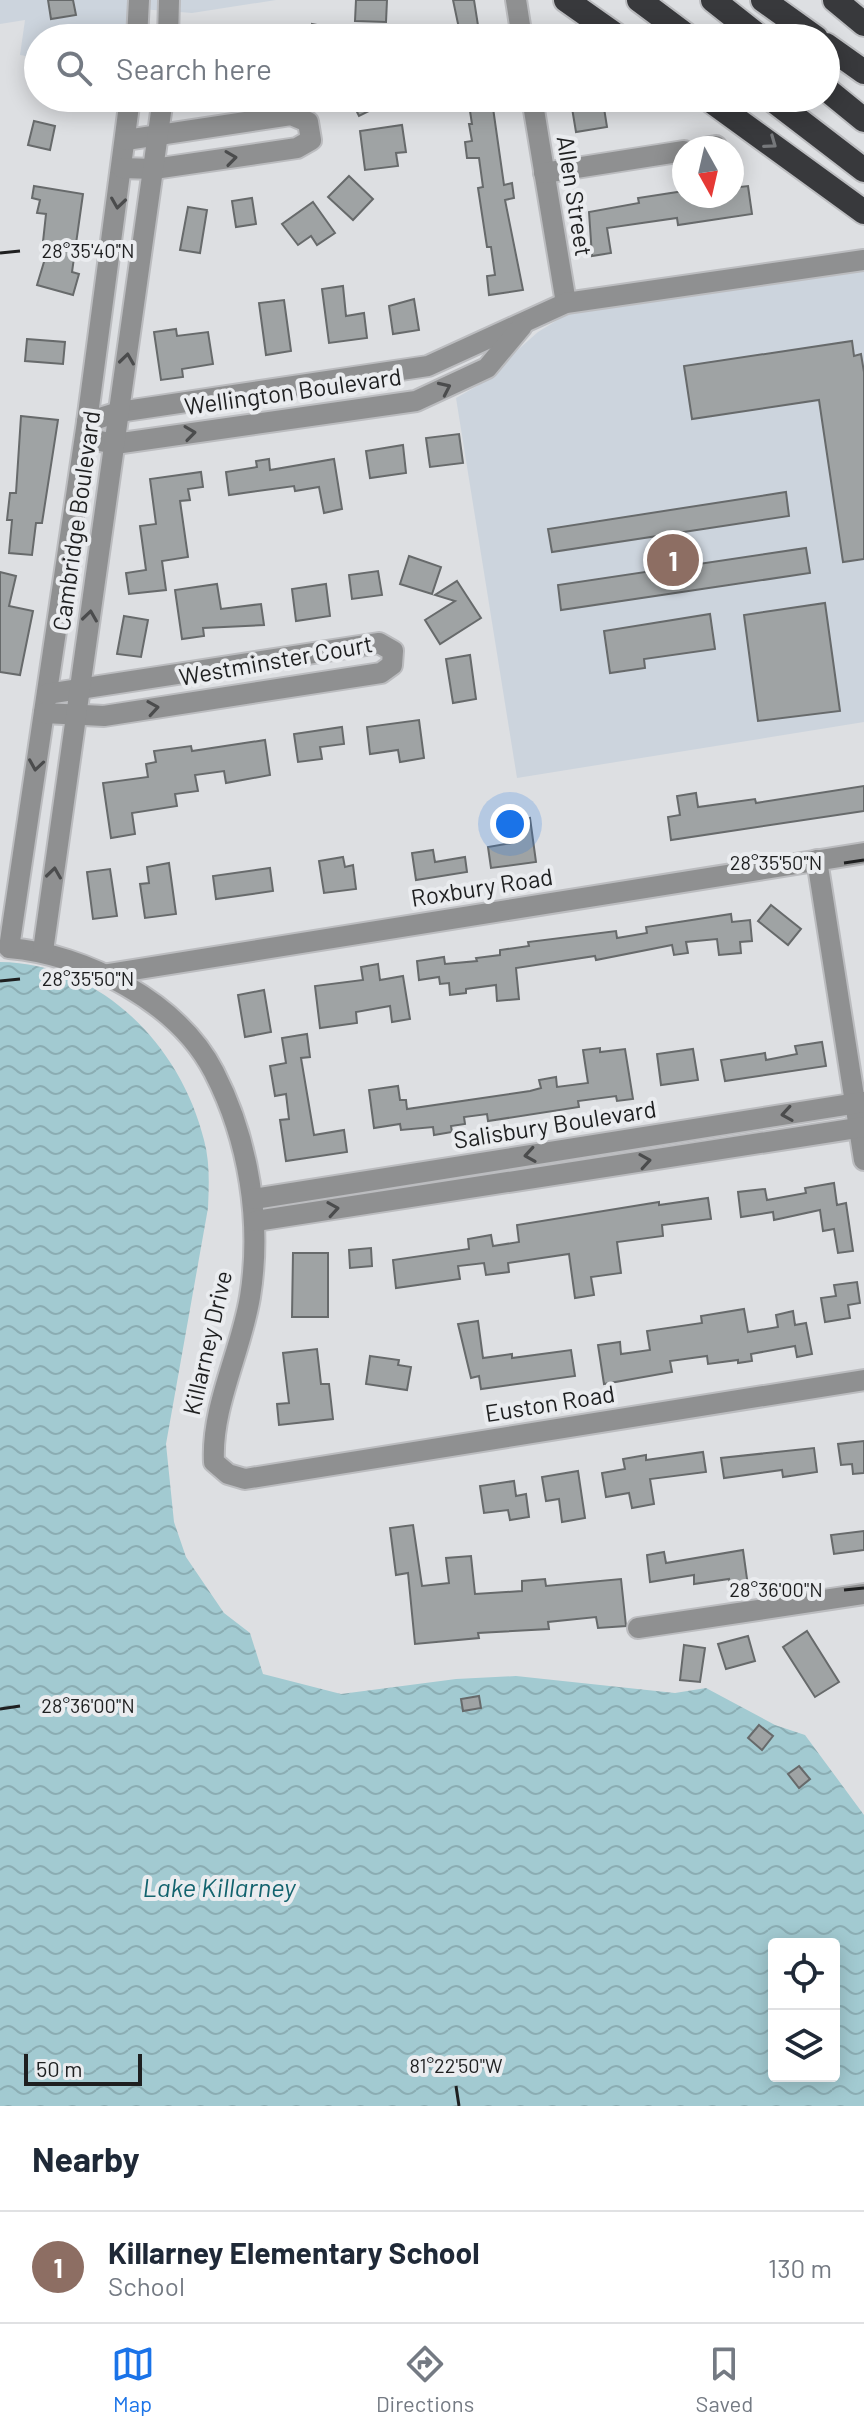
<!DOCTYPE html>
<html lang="en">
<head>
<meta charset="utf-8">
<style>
  body { margin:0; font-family:Barlow,sans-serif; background:#f6f6f7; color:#1f2937 }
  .controls { position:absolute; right:24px; bottom:24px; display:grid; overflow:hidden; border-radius:8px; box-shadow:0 4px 20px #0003 }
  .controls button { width:72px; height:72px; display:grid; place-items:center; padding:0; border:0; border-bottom:2px solid #e0e1e3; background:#fff; color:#1f2937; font:40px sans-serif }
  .compass { position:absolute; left:672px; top:136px; width:72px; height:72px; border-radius:50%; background:#fff; box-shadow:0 4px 20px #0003; rotate:172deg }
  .scale { position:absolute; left:24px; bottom:20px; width:118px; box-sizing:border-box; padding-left:8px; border:4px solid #1e1f20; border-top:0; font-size:22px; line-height:28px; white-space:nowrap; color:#1e1f20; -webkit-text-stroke:6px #eaecef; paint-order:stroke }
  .you { position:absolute; left:510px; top:824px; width:28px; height:28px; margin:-20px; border:6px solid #fff; border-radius:50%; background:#1a73e8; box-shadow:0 0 0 12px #1a73e833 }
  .badge { display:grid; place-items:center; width:52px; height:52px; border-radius:50%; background:#1a73e8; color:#fff; font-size:26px; font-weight:700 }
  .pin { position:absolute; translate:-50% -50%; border:4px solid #fff; box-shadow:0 2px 8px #0006 }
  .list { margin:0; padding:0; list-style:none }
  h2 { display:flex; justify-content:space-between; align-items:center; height:104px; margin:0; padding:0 32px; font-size:34px }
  h2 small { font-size:26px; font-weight:400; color:#747a83 }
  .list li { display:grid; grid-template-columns:52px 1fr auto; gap:24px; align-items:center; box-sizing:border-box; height:112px; padding:0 32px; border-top:2px solid #e0e1e3 }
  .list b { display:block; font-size:30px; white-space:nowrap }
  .list p { margin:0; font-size:26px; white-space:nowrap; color:#747a83 }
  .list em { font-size:26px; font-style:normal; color:#747a83 }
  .icon { flex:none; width:44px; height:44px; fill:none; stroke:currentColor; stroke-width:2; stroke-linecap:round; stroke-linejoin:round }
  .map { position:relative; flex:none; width:864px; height:2106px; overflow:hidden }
  .search { position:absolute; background:#fff; box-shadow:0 4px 20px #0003; left:24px; right:24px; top:24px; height:88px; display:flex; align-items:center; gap:20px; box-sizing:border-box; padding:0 28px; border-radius:44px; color:#747a83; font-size:30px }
  .sheet { height:216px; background:#fff }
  nav { display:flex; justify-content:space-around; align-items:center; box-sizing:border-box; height:112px; border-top:2px solid #e0e1e3; background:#fff; font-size:22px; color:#747a83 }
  nav a { display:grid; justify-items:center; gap:4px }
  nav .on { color:#1a73e8 }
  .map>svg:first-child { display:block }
</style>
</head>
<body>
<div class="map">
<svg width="864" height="2106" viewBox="0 0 864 2106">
  <defs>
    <pattern id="water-waves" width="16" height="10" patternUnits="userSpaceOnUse" patternTransform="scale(2)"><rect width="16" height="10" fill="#a2cad1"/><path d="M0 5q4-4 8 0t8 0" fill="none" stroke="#8badb3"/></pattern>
  </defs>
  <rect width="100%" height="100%" fill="#dddfe2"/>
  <g fill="#ccd4dd">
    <path d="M0,0H276L192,13L128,8L124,38H38V58L20,55L25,20L0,24Z"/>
    <path d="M864,269V722L517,778L456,398L477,386L538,332L564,316L592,308Z"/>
  </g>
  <path fill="url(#water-waves)" fill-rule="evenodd" d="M0,962C101,963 181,1046 204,1140C210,1162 209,1185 208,1208L166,1444L174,1522L186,1557L224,1613L250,1633L263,1674L341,1694L456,1679L516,1676L675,1693L706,1688L775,1725L805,1735L864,1815V2106H0ZM774,1944H834V2076H774Z"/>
  <g fill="#9fa3a4" stroke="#676a6b" stroke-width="2">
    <path d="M48,0H73L76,15L51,19Z"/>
    <path d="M356,0H387L386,22L355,21Z"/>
    <path d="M453,0H474L480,38H461Z"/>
    <path d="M312,24L353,32L352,38H309Z"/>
    <path d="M350,98H395L359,116Z"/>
    <path d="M468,98L492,101L504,185L512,183L514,198L505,200L523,290L489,295L487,276L495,275L491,247H487L478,188L483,187L479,158H467L465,142L472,141L469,124H472Z"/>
    <path d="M592,99L594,109L604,108L607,127L576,132L571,102Z"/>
    <path d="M34,121L55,126L50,150L28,145Z"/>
    <path d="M402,125L406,152L396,153L398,166L365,170L360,131Z"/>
    <path d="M349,176L373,199L353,220L328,197Z"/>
    <path d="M34,186L83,194L72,272L79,274L73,295L37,285L47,252L42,251L46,214L37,213L40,200L32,198Z"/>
    <path d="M748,186L752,214L678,225L677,218L607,228L611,253L592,256L589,212L639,203L638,198L684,191V196H732V188Z"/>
    <path d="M252,198L256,224L236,227L232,201Z"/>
    <path d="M313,202L335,233L317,245L311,236L298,245L282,224Z"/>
    <path d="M188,207L207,210L200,253L180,250Z"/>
    <path d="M343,286L346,316L364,313L367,338L329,343L322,289Z"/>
    <path d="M414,299L419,330L393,334L389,306Z"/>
    <path d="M284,300L291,351L266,355L259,303Z"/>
    <path d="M176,329L177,336L208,332L213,364L182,369L183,377L161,380L154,332Z"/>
    <path d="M27,339L65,342L63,364L25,361Z"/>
    <path d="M852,341L854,356L861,354L864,372V559L843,562L819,400L692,419L684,366Z"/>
    <path d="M21,416L58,420L42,523H36L32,555L9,553L12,520H7L10,493H16Z"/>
    <path d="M459,434L463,463L430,467L426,438Z"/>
    <path d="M403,445L406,473L370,478L366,451Z"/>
    <path d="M269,459L270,470L334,459L342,509L324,513L319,487L295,491L294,486L229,495L226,472L257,467L256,461Z"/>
    <path d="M201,472L203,487L188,489L190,500L180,501L188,557L162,561L166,590L129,594L126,573L146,570L140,526L156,524L150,479Z"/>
    <path d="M786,492L789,516L552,552L548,529Z"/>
    <path d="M806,548L810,573L561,610L558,585Z"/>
    <path d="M409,556L441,567L432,594L400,584Z"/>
    <path d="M378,571L382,595L352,599L349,575Z"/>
    <path d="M0,572L16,576L9,606L33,611L20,675L0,672Z"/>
    <path d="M457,581L481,618L440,644L425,620L455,601L435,595Z"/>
    <path d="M217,584L221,609L261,604L264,625L203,628L204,636L182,639L175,590Z"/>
    <path d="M326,584L330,616L296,621L292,589Z"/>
    <path d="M825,603L840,711L758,721L744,615Z"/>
    <path d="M710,614L715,649L644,659L645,668L610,673L604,631Z"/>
    <path d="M124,616L148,620L141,657L117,654Z"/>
    <path d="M470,655L476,699L453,703L446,659Z"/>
    <path d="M419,720L424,758L400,762L398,750L370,754L367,727Z"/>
    <path d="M342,727L344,744L320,747L322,759L298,762L294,734Z"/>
    <path d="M265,740L270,775L226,783L224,771L195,775L198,791L175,794L177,806L132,813L135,834L111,838L103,783L148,777L146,764L156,762L154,751L191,746L192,751Z"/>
    <path d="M864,786V811L671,840L668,817L680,815L677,796L696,793L698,807L755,799L756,803Z"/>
    <path d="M530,818L536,862L491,868L488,847L512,843L509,821Z"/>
    <path d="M433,850L435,862L465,857L467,872L416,880L412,853Z"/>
    <path d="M343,857L345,867L353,865L356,889L324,893L319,861Z"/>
    <path d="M169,863L176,914L145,918L140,884L149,883L147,867Z"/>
    <path d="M270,868L273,891L216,899L213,876Z"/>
    <path d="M110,869L117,916L93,919L87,872Z"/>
    <path d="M771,905L801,929L788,945L758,921Z"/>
    <path d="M731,914L732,922L750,920L752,941L740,942L741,953L719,955L717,939L686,942L688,953L674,955L672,945L596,960L595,956L516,968L519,999L497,1001L496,985L466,989V993L450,995L449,983L440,984L439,977L419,980L417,961L444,957L445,964L477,961L476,958L500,955V950L529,946L528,942L616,931L617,938L647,933L646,927Z"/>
    <path d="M378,964L380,980L403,976L410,1019L392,1022L390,1006L356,1012L357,1023L320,1028L315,986L363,980L361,967Z"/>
    <path d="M264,990L271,1032L245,1037L238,995Z"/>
    <path d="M307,1034L310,1057L301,1058L314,1135L344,1130L347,1152L286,1161L280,1120L289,1119L286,1094L275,1096L270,1066L286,1063L282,1038Z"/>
    <path d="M822,1042L826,1066L725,1081L721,1060L765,1053L766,1060L797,1054L795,1046Z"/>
    <path d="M600,1048V1052L625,1049L633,1099L617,1101L616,1096L578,1101L579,1107L488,1121L487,1114L464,1117L465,1124L451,1126L452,1132L434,1135L433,1127L401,1130L400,1124L374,1128L369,1090L398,1086L400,1100H406L407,1109L530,1091L541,1088L539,1080L556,1077L557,1087L588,1083L583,1050Z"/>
    <path d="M693,1049L698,1080L661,1085L657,1054Z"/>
    <path d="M834,1183L837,1205L846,1203L853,1251L838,1253L834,1229L823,1231L820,1210L774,1220L773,1212L741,1217L738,1192L765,1189L767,1200L806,1193L805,1188Z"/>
    <path d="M708,1198L711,1219L662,1225L663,1236L617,1242L621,1273L591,1277L594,1295L575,1298L569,1254L508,1263L509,1272L486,1275L484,1263L458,1266L460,1279L396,1288L393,1260L469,1249L468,1239L491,1235L493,1246L519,1242L517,1225L659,1202V1205Z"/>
    <path d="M371,1248L372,1266L350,1268L349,1250Z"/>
    <path d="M293,1253H328V1317H292Z"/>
    <path d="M857,1282L860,1303L848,1305L850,1318L825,1322L821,1298L836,1296L834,1285Z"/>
    <path d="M744,1309L748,1332L778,1327L776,1315L793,1311L795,1325L806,1323L812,1354L797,1357L795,1346L751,1354L752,1361L738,1363V1360L708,1364L707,1356L670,1361L672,1372L604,1384L598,1345L620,1342L621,1354L650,1350L647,1331L702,1323L701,1316Z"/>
    <path d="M478,1321L483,1358L512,1354V1358L571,1350L575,1376L481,1389L479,1376L471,1378L458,1324Z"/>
    <path d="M317,1349L321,1384H329L333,1419L279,1425L277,1404L289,1403L283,1353Z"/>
    <path d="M370,1356L399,1360L398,1365L411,1367L407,1390L366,1384Z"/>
    <path d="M864,1441V1473L853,1474L852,1464L841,1465L838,1444Z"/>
    <path d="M814,1448L817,1472L783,1477L782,1470L724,1478L721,1458Z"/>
    <path d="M703,1452L706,1472L650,1479L654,1504L632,1508L629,1493L606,1497L602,1473L625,1469L623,1459L646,1455V1460Z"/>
    <path d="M578,1471L585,1518L562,1522L559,1499L546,1501L542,1477Z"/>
    <path d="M514,1481L516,1496L526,1494L529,1517L510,1520L508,1510L484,1513L480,1486Z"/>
    <path d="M413,1525L422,1586L449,1583L446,1558L471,1556L475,1594L522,1591V1581L545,1579L546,1586L621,1579L626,1626L598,1628L596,1617L548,1622L549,1629L478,1633L479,1638L415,1644L408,1573L396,1575L390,1528Z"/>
    <path d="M864,1531V1550L834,1554L831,1535Z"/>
    <path d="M743,1550L748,1586L730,1588L729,1579L694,1584V1575L650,1582L647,1555L664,1552L666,1563Z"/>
    <path d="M807,1631L839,1682L815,1697L783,1647Z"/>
    <path d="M748,1636L755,1661L726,1669L718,1644Z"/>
    <path d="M684,1645L705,1648L700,1682L680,1680Z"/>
    <path d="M479,1696L481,1708L463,1711L461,1699Z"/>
    <path d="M759,1725L773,1736L762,1750L748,1738Z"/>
    <path d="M799,1766L810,1779L799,1788L788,1774Z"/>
  </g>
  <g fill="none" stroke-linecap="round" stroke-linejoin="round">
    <g stroke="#bbbcbf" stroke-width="24">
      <g id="minor">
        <path d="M516,0L522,38"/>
        <path d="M137,38L139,0"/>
        <path d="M168,38L169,0"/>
        <path d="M130,98L87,422L9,948C85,954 178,1002 214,1072C249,1140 262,1222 250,1297C241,1352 211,1407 214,1462L228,1474L245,1479L864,1380"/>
        <path d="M532,98L566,303"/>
        <path d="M705,148L716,146"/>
        <path d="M122,168L154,169L297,148L311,140L308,122L291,115L126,140"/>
        <path d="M544,173L684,151"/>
        <path d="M87,422L119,412L428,366L566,303L864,260"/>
        <path d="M85,438L115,444L416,401L487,368L522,326"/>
        <path d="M44,713L104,716L381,673L392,665L393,651L379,643L47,694"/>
        <path d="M817,860L864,1160"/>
        <path d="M43,951L163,98"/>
        <path d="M108,974L864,853"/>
        <path d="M254,1199L864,1102"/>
        <path d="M256,1221L864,1127"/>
        <path d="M638,1628L864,1594"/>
      </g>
    </g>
    <g stroke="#bbbcbf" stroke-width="28">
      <g id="highway">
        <path d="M566,0L620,38"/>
        <path d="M639,0L690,38"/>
        <path d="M713,0L761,38"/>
        <path d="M763,0L816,38"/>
        <path d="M835,0L864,24"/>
        <path d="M826,45L864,72"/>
        <path d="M826,89L864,120"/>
        <path d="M707,98L864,212"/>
        <path d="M770,98L864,170"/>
      </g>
    </g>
    <use href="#minor" stroke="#8f9091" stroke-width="20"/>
    <use href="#highway" stroke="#38393c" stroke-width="24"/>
  </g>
  <defs><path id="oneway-chevron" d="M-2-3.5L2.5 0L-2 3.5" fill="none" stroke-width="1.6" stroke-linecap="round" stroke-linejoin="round" transform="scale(2)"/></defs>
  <use stroke="#76787b" href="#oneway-chevron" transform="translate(771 143) rotate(36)"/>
  <g stroke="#4b4c4d">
    <use href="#oneway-chevron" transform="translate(231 158) rotate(-8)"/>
    <use href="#oneway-chevron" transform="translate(118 203) rotate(98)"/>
    <use href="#oneway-chevron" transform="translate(127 359) rotate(-82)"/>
    <use href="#oneway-chevron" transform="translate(445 388) rotate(-25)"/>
    <use href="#oneway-chevron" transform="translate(190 433) rotate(-8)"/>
    <use href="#oneway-chevron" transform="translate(90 616) rotate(-82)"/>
    <use href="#oneway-chevron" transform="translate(153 708) rotate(-9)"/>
    <use href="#oneway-chevron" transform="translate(36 765) rotate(99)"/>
    <use href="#oneway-chevron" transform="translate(54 873) rotate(-82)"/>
    <use href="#oneway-chevron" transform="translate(787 1114) rotate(171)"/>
    <use href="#oneway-chevron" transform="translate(530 1155) rotate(171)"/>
    <use href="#oneway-chevron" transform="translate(645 1161) rotate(-9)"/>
    <use href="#oneway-chevron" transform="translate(333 1209) rotate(-9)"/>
  </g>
  <path fill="none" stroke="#1e1f20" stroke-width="3" d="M0,253L20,251M844,863L864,860M0,981L20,979M844,1590L864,1588M0,1709L20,1706M456,2086L459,2106"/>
  <g text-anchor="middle" stroke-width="8" stroke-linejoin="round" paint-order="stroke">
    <g font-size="24" fill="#1e1f20" stroke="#eaecef">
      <text transform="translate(574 196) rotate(81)" y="8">Allen Street</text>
      <text transform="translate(293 392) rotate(-8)" y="8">Wellington Boulevard</text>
      <text transform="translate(77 521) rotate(-82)" y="8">Cambridge Boulevard</text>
      <text transform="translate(276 661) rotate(-10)" y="8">Westminster Court</text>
      <text transform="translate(482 888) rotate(-9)" y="8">Roxbury Road</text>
      <text transform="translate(555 1125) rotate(-9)" y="8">Salisbury Boulevard</text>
      <text transform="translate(208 1343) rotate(-77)" y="8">Killarney Drive</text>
      <text transform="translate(550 1404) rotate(-9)" y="8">Euston Road</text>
    </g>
    <g font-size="26" font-style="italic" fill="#13636e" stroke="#eaecef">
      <text x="219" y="1897">Lake Killarney</text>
    </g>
  </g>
  <g font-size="20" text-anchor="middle" fill="#1e1f20" stroke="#eaecef" stroke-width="8" stroke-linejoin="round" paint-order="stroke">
    <text x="88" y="258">28°35'40"N</text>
    <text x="776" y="870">28°35'50"N</text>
    <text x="88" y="986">28°35'50"N</text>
    <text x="776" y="1597">28°36'00"N</text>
    <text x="88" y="1713">28°36'00"N</text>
    <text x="456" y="2073">81°22'50"W</text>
  </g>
</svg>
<div class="controls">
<button><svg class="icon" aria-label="locate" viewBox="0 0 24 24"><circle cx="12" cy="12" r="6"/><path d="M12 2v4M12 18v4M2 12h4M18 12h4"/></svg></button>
<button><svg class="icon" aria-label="layers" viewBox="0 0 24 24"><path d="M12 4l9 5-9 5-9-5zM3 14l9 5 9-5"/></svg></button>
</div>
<svg class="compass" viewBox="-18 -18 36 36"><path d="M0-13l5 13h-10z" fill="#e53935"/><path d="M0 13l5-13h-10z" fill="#747a83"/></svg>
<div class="scale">50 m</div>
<div class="you"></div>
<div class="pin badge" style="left:673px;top:560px;background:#8d6e63">1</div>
<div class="search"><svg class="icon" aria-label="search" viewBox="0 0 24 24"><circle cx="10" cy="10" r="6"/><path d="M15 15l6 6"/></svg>Search here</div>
</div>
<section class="sheet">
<h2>Nearby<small></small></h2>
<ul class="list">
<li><span class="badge" style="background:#8d6e63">1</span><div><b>Killarney Elementary School</b><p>School</p></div><em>130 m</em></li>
</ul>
</section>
<nav>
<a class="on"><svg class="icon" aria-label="map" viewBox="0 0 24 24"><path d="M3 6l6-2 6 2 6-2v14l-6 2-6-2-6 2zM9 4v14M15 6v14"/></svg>Map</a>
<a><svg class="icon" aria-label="directions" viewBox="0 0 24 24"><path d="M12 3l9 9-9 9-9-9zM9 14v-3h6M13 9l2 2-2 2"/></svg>Directions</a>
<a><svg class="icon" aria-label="saved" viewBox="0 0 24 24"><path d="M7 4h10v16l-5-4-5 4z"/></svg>Saved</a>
</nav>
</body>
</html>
